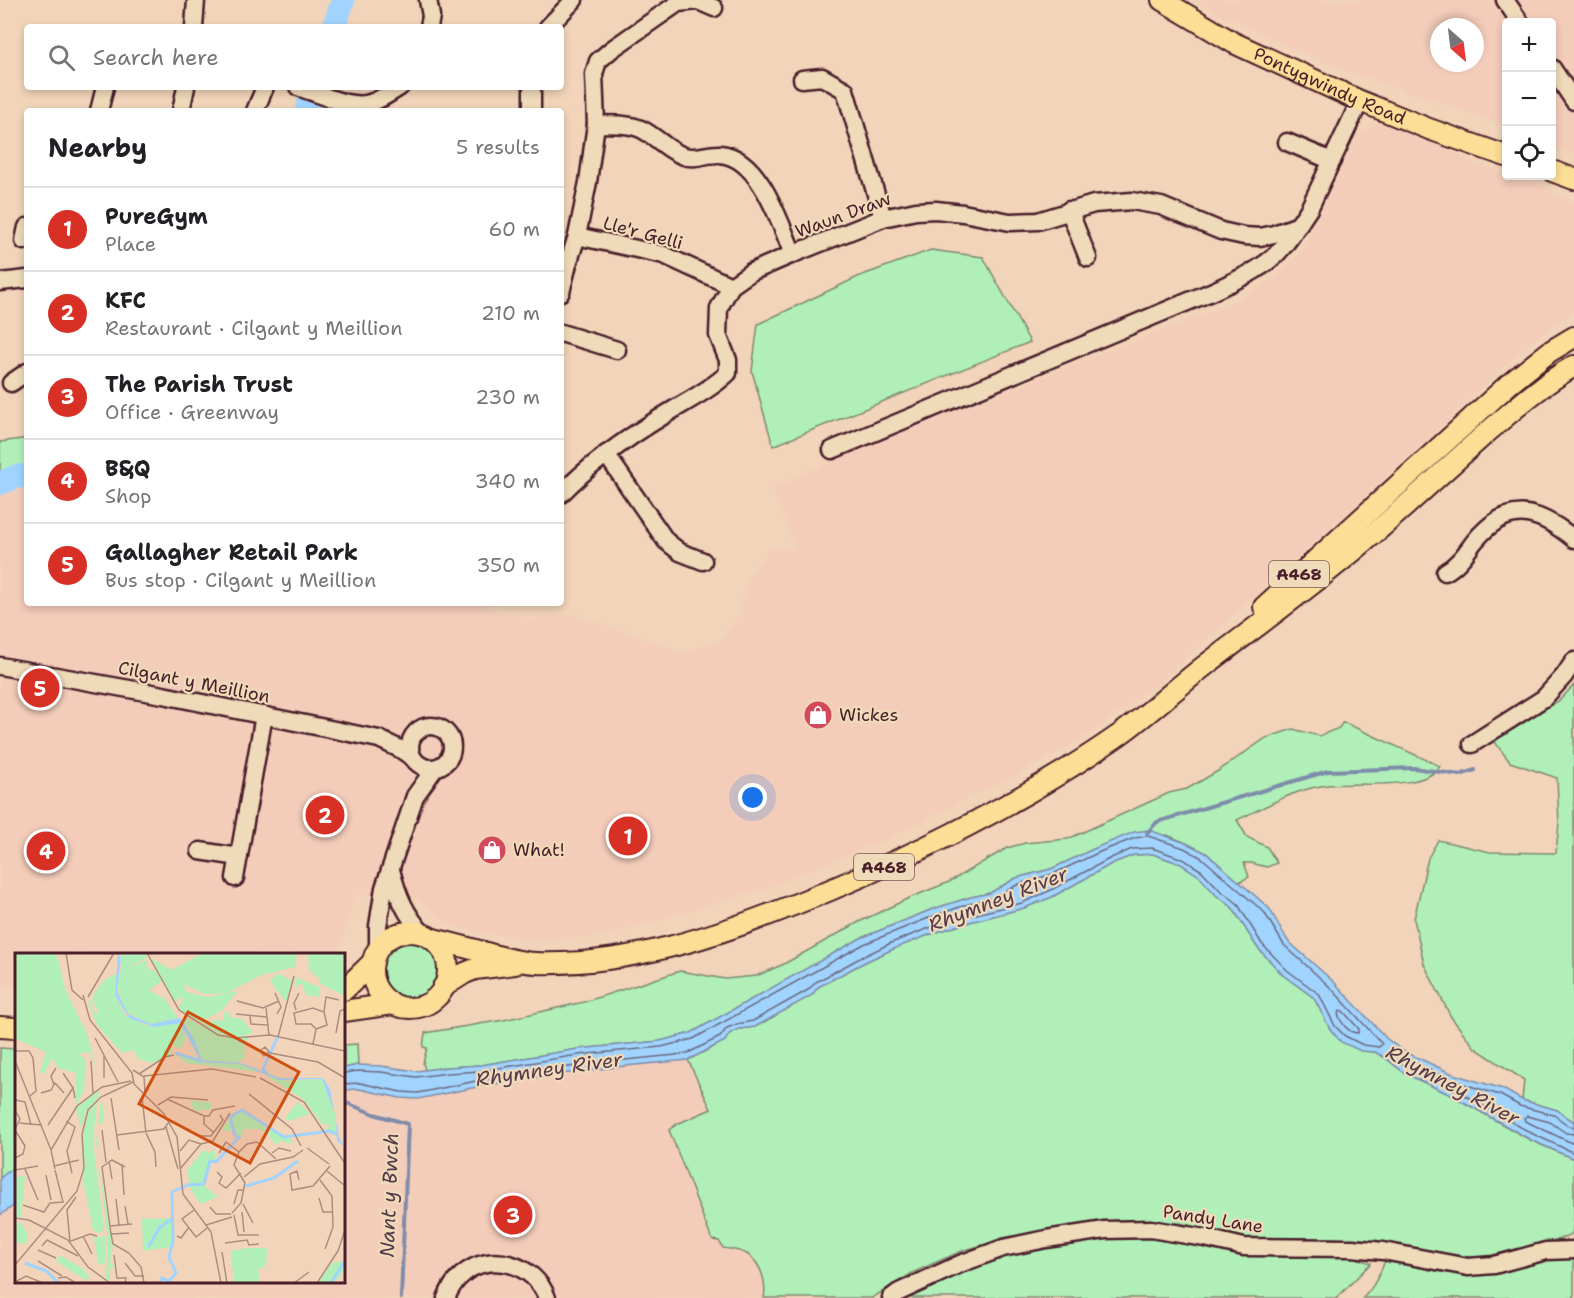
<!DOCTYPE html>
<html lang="en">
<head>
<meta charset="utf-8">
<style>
  body { margin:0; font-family:"Shantell Sans",sans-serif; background:#f2f2f2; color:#202124 }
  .controls { position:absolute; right:18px; top:18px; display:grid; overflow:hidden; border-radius:6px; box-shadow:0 3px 9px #0003 }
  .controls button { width:54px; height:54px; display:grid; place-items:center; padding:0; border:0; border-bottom:2px solid #e0e0e0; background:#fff; color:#202124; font:30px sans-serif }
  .compass { position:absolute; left:1430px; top:18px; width:54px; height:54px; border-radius:50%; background:#fff; box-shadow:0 3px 9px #0003; rotate:152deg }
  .you { position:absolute; left:753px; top:798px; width:21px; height:21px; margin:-15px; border:4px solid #fff; border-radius:50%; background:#1a73e8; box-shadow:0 0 0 9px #1a73e833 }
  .badge { display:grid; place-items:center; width:39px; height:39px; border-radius:50%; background:#d93025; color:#fff; font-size:20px; font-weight:700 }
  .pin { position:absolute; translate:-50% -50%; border:3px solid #fff; box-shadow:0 2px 6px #0006 }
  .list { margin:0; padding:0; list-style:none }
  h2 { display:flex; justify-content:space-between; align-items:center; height:78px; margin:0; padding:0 24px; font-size:26px }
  h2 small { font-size:20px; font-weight:400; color:#757577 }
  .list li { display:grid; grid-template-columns:39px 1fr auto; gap:18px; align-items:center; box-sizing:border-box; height:84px; padding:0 24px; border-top:2px solid #e0e0e0 }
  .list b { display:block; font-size:22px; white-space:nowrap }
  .list p { margin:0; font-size:20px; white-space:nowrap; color:#757577 }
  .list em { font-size:20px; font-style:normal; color:#757577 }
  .icon { flex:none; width:33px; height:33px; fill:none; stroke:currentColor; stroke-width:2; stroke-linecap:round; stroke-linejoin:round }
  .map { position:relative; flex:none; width:1574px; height:1298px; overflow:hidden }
  .search { position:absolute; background:#fff; box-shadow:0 3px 9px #0003; left:24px; top:24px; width:540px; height:66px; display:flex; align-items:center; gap:15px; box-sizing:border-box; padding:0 21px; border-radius:6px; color:#757577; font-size:22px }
  .panel { position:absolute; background:#fff; box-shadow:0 3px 9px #0003; left:24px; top:108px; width:540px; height:498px; border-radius:6px }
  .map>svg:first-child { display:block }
</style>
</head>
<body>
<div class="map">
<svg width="1574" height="1298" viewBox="0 0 1574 1298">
  <rect width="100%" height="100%" fill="#f1d4b9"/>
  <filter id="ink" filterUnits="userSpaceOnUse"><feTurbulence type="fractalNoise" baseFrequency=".0167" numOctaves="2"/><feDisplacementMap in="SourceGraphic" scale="12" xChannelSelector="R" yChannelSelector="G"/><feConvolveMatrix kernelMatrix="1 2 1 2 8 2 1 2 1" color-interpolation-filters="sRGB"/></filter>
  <g filter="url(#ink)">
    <g fill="#f4cdba" fill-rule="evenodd">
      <path d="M1193,0H1574V154L1552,147V22H1506V129L1479,116L1326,64ZM1439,27H1475V63H1439Z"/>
      <path d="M1378,123L1414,132L1471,162L1506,173V176H1514L1537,183L1574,202V312L1534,340L1489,380L1377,485L1157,684L1095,731L1005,781L992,786L887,839L764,889L603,936L544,941L480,933L447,924L416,898L356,894L338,954H16V985L0,984V483L18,476L27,477V603H482L495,611L534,619L573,614L681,652L721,641L740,613L749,577L770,549L795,548L773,488L839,458L931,420L1233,302L1275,278L1302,251L1358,135Z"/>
      <path d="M688,1060L711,1109L677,1124L669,1130L712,1240L719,1241L723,1248L736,1250L747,1254L755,1261L763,1275L765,1293L764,1298H0V1215L16,1204V1282H344V1090L359,1089L400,1098L418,1099L482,1086L546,1076L625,1066Z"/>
    </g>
    <g fill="#b0f0b8" stroke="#7d8872" stroke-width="1.5">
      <path d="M931,250L983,257L1030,342L773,446L752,371L758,324L860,276Z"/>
      <path d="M27,437V477L18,476L0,483V442L22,439Z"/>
      <path d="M1574,685V1122L1557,1110L1522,1100L1524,1080L1475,1048L1451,1017L1424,964L1414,919L1428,858L1438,840L1490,852L1556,853L1559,823L1557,778L1510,762L1494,741L1560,700Z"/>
      <path d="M1343,722L1440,766C1425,791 1355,782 1328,785C1296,788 1266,807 1237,820L1247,837L1267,847L1277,863L1267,867L1251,863H1244L1249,877L1239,882L1206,853L1186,843L1167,835L1100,846L1051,869L1016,878L990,893L971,897L933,909L861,938L691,1033L660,1041L578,1049L481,1065L448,1067L425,1070L423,1063L427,1048L423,1047L425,1033L504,1020L584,1002L680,971L725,979L756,976L784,964L859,922L907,899L949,882L1007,848L1025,843L1068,839L1169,793L1187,789L1218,771L1266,738L1293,729L1319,736L1339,728Z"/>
      <path d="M1153,854L1181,864L1199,875L1216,895L1232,907L1257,947L1283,975L1314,998L1330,1029L1361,1051L1375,1052L1384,1057L1406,1074L1451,1095L1530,1140L1574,1159V1222L1572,1234L1547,1244L1508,1254L1478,1258L1406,1249L1360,1240L1330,1238H1241L1180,1223L1130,1221L1061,1229L1010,1238L964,1250L914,1272L872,1298H764C767,1282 761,1263 747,1254C739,1250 731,1249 723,1248L719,1241L712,1240L669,1130L677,1124L711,1109L688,1060L725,1041L729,1034L739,1029L755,1027L812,995L818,987L863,963L893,949L931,934L970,922L1024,908L1052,897L1113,863L1134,855Z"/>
      <circle cx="410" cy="969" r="29"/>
      <path d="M357,1044L358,1065L344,1068V1045Z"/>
      <path d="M0,1048L16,1049V1166L0,1178Z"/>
      <path d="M1140,1237L1229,1252L1267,1255H1346L1371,1263L1337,1298H904L914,1291L1009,1255L1112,1238Z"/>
      <path d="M1562,1256L1574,1258V1298H1363C1374,1288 1380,1274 1385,1261L1469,1272Z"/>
    </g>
    <g fill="#a0d4fe" stroke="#7e8caa" stroke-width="1.5">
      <path d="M1149,830L1186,843L1206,853L1269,908L1288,941L1335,983L1387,1039L1403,1051L1453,1074L1503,1089L1522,1100L1557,1110L1574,1122V1159L1531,1140L1451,1095L1406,1074L1384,1057L1375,1052L1361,1051L1341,1042L1330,1029L1314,998L1283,975L1257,947L1232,907L1216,895L1198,875L1181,864L1153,854L1134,855L1113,863L1052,897L1024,908L970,922L931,934L893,949L863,963L818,987L812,995L755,1027L739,1029L729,1034L725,1041L688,1060L625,1066L546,1076L482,1086L418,1099L400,1098L359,1089L344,1090V1068L358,1065L381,1066L416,1071L448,1067L481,1065L578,1049L660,1041L691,1033L861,938L933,909L971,897L990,893L1016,878L1051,869L1100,846L1134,832Z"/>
      <path d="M16,1166V1204L0,1215V1178Z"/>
    </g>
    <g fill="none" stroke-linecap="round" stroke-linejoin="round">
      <g stroke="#6c677f" stroke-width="1.5">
        <path d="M1340,1011H1343L1359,1029L1358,1033C1348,1033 1341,1023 1338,1014Z"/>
        <path d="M344,1073L358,1071L381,1072L416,1077L448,1073L481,1071L578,1055L661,1047L693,1039L864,944L936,915L972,903L992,898L1019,884L1053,874L1102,851L1135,838L1148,836L1184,848L1202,858L1264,912L1284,945L1331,988L1382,1044L1379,1047L1363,1045L1345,1036L1335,1026L1319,994L1287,970L1262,944L1237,903L1220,890L1202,871L1183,859L1152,848L1132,849L1111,858L1049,891L1022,903L968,916L929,928L891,943L860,958L816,982L808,990L753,1021L737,1024L727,1028L720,1037L686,1054L625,1060L545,1070L481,1080L418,1093L401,1092L360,1083L344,1084"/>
        <path d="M1574,1127L1569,1126L1554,1115L1520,1106L1500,1095L1450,1080L1404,1058L1400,1060L1401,1063L1409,1069L1454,1089L1533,1134L1574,1153"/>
        <path d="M1574,1134L1566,1133L1550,1122L1527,1116L1524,1118L1525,1121L1574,1144"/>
      </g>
      <g stroke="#7e8caa" stroke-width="4">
        <path d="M1147,833L1157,822L1328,771L1414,768L1460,775L1475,770"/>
        <path d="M344,1102L374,1114L408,1124L401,1298"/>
      </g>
      <g stroke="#a0d4fe" stroke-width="24">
        <path d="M334,27L343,0"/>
        <path d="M307,111L309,103"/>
        <path d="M0,483L18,476L27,477"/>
      </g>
      <g stroke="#4a1f2b" stroke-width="21">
        <g id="minor">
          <path d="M428,0L431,16L429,27"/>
          <path d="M1505,0L1520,22"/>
          <path d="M194,27L196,0"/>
          <path d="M548,27L574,0"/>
          <path d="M1552,68L1574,101"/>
          <path d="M802,79L822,77L845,90L883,218"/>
          <path d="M298,87C317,93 346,107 366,104C378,102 390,93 400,87"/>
          <path d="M532,87V111"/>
          <path d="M99,111L105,87"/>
          <path d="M181,111L186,87"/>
          <path d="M255,111L265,87"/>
          <path d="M596,124C610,125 628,123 641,129C656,136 668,151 684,156C696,160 708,153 720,154C760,157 780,223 793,254"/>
          <path d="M1287,142L1332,161"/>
          <path d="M1069,210L1088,258"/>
          <path d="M577,236L664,255L731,286"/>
          <path d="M24,241L27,227"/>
          <path d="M0,282L27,279"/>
          <path d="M561,292L568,264L577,236L588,182L596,124L594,74L598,61L612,49L678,3L698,1L714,8"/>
          <path d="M561,333L617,350"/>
          <path d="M11,383L27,372"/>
          <path d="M832,450L1211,292C1236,280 1265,269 1282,248C1292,236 1300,222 1309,209L1360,101"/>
          <path d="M606,454L666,541L680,552L703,561"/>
          <path d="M561,494C591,463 627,438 663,416C685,402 709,391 728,373V360L718,335L719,308L731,286L751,272L793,254L883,218L916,211L936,210L963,213L1010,222L1038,221L1094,204L1132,201L1161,206L1221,231L1244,236L1260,237L1274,234L1299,225"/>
          <path d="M1445,572C1458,565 1465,554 1474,542C1507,501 1536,508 1574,539"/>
          <path d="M0,666L163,695L379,739L400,749L412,757"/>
          <circle cx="431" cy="747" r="21"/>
          <path d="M1472,744L1544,698L1564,676L1574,661"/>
          <path d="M200,851L239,857"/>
          <path d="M391,870C398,897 405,913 423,934"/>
          <path d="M235,878L264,715"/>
          <path d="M378,949V926L384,888L415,796L435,768"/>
          <path d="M446,1298C450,1289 454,1281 462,1275C490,1250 535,1264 547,1298"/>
          <path d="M891,1298L899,1292L960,1264L1003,1248L1046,1239L1105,1230L1151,1229L1205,1238L1244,1247L1352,1248L1383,1251L1468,1267L1494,1265L1546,1251L1574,1250"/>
        </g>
      </g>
      <g stroke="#4a1f2b" stroke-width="24">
        <g id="major">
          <path id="s1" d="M1162,0L1234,43L1360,101L1429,129L1506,156"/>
          <path d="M1552,171L1574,179"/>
          <path d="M1264,607L1508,385L1549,352L1574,337"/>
          <circle cx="410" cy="970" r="38"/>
          <path d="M433,939C454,944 476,950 497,956C510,959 523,963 536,963C628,966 717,936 801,902C912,857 1020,804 1119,735C1150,713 1177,687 1207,664C1262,622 1318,582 1370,537C1409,504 1446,469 1484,435C1513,410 1541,385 1574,366"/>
          <path d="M443,987L465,973L475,969L515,964"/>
          <path d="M344,990L373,962"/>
          <path d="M344,1011L393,1004"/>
          <path d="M0,1027L16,1028"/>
        </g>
      </g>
      <use href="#minor" stroke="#efdab9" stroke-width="16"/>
      <use href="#major" stroke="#fcde96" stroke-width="20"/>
    </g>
  </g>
  <defs>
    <g id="shop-disc" transform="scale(1.5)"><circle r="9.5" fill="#d1495b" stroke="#efdab9"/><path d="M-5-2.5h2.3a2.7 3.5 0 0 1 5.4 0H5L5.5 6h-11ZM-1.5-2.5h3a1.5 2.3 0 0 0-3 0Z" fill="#fff"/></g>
  </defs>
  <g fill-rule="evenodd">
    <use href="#shop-disc" x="818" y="715"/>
    <use href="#shop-disc" x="492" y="850"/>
  </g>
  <g text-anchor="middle" stroke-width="4.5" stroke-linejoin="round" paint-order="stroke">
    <g fill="#efdab9" stroke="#7c5756" stroke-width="1.5">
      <rect x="1269" y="561" width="60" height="26" rx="4.5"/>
      <rect x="854" y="854" width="60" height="26" rx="4.5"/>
    </g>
    <g font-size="16" font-weight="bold" fill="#4a1f2b">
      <text x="1299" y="580">A468</text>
      <text x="884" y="873">A468</text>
    </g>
    <g font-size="18" fill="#4a1f2b" stroke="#efdab9">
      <text dy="6" stroke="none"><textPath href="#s1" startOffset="189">Pontygwindy Road</textPath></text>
      <text transform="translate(843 215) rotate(-20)" y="6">Waun Draw</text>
      <text transform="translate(643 233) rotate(15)" y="6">Lle'r Gelli</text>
      <text transform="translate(194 682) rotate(11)" y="6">Cilgant y Meillion</text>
      <text transform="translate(1213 1219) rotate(9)" y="6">Pandy Lane</text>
    </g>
    <g font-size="18" fill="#4a1f2b" stroke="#efdab9" text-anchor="start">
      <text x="839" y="721">Wickes</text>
      <text x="513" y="856">What!</text>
    </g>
    <g font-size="20" font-style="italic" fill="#573a4b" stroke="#efdab9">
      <text transform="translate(998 899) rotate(-21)" y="7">Rhymney River</text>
      <text transform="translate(549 1069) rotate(-8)" y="7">Rhymney River</text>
      <text transform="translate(1453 1085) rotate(28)" y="7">Rhymney River</text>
      <text transform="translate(389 1195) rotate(-88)" y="7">Nant y Bwch</text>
    </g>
  </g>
  <g transform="translate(15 953)">
    <rect width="330" height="330" fill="#f1d4b9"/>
    <path d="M0,0H39L43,6L50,36L73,83L81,115L75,99L66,100L65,103L71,105L69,138L61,152V120L43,115L37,105L29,121L25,119L31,99L0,86ZM106,0H130L132,5L111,16L133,7L131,13L137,19L139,16L147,28L134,37L150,46L163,65L136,71L111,59L101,30L106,18ZM188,0H282L280,14L246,22L212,40L190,41L169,31L172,39L192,44L223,38L206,58L185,69L164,56L168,46L164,44L160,50L136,5L157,17ZM289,0H330V43L304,30L305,26L294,17L293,1ZM262,20L277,28L271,49L255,28ZM101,21L100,42L110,62L130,72L165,70L171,84L166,96L157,92V102L137,110L123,106L119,97L107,100L82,72L73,49L76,48L79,60L84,59L77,47L80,39L90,26ZM280,24L304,34L305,44L291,42L287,30L280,35ZM214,59L216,65H226L238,80L219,85L201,80L186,69L209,67L208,60ZM170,64L210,85L235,83L229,91L230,105L222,110L186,107L167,69ZM177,101L186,109L225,111L245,119L171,110L162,102L178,106ZM250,122L271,128L307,126L320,161V180L309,178L316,172L307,171L288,146ZM84,137L83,145L71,158L66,175L61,155ZM86,146L89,160L87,171L83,170L82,200L98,292L95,310L101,314L95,315V329L91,326L93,285L81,189ZM175,147L197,150L196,156L179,158ZM82,149L78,189L89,277L83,280L78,277L68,226V179L72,162ZM283,149L295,161L274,168L270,165ZM230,157L252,176L274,184L278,191L264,188L260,192L253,180L244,176H229L226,183H221L217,176L212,179L208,176L216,162ZM199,196L201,209L195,208L188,232L203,244L185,251L176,237L172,218L188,197L194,200ZM10,223L6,264H0V224ZM127,266L157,265L156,294L128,298ZM0,270H6L13,282L11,291L0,289ZM90,283L91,310L90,325V310L83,311L79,285ZM232,295H252L251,313L243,316L245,330H219L216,298ZM45,302L68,316L74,323L72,328L41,308ZM330,308V316L319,330H303L317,310Z" fill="#b0f0b8"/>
    <path d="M103,0L106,6L102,38L113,61L136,71L165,65L179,86L187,107L226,110L265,125H308L315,136L324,185L330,194L322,188L320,161L307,126L264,127L225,111L186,109L165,70L140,74L114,65L100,42Z" fill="#a0d4fe"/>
    <path fill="none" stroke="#a0d4fe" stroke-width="3" d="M160,100L186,108M252,121L248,116L263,83M217,192L224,184L220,183L215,164L227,157L269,184L314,178L322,181M231,233L259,225L283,208M133,294L145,274L157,266M10,310L31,318L44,330M146,330L147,325L154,328L161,320L154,304L158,288L157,239L173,232L189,231L195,208L201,209L216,193M316,330L330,308"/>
    <path fill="none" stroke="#ae8c80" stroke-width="1.5" d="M51,0L57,37L68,47M132,0L164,57L203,82L220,85L255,82L330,98M260,40L266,54L262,61M68,42L75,67L117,120L119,131L149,161L162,184L168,241L196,279L206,330M73,44L99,0M222,48L248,55L264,48M251,55L254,82M281,57L279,50L284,40M309,59L311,44L324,47M221,61L252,64M235,63L236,71L252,72M321,80L325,58L330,56M263,84L279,23M80,85L103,129M298,91L301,76L296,71H281L279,60L298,55L309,59L312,72L301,76M0,98H14L18,105L21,138L15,143M254,99L249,103L245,98L250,94L255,100L303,109L330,125M0,108L36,197L40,216M76,108L78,140M118,117L129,124L130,138M48,120L58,135M124,121L150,104L159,102M129,123L197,116L241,124M89,125V103M245,125L289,149L329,209M39,132L36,123L41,115M26,140L36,137L40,130L49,140M234,141L277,176L286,193M127,144L131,180L140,199L141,214M96,145L104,197M152,146L189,163H194L198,157L220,153M0,147L10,149L16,172M143,152L156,144L193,147M0,157L5,166L0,176M189,163V171L198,179M51,168L60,174L52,198L57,220M4,170L27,172M33,172L58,135L60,145M151,174L163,216M0,177L10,193L8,201L0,205M87,177L91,209M102,182L149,176L153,170M185,183H196L208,167L205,162M292,195L314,211M36,197L62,153L87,134L116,128M165,198L174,187L186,191L198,188L215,160M204,200L211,189L224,199M257,200L264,195L276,198M94,208L97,226M107,211L109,242M39,213L64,207M110,214L97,207L87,214L96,281L98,291L114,300L126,314L129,330M10,216L23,247M165,216L186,191M0,217L23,213M312,218L329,232M202,219L207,224L204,230L211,235L226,220M31,222L36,247M229,224L245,211L278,204L288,197M284,227L282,218L275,221L277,237L298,233L315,213M305,227L317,243L318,274L310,296M304,245L308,259H318M101,246L104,272M219,251L223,237H229M228,251L238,270M8,252L29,259L35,250L48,249L40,217M110,253L113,271M195,254L201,261H216M179,257L167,266L181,284L192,275M227,259L229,279M217,260L226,250L230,230L219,212L224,199L232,191L242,189L261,206M219,262L223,282H244M0,265L14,267L53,287L73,314L95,330M191,272L217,264M95,273L117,271M96,281L114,280M68,283L77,301M162,283L166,285L174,274M56,288L75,281L82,283M55,289L52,257L61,244M210,290L232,287L234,292L244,291M27,293L32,287L63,303M23,297L41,305M207,299L212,330M99,302L102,325H111L110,330M23,308L47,323M110,310L120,323H129M0,312L62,238L69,215L67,181L73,157L86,144L118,129M43,325L51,324L61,330M0,329L11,323L28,330M279,330L294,319M302,330L323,298L330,277"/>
    <path fill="#d05011" fill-opacity="0.15" stroke="#d05011" stroke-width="3" d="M173,59L284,119L235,210L124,151Z"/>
    <rect width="330" height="330" fill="none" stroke="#4a1f2b" stroke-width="3"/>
  </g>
</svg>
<div class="controls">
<button>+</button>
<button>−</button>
<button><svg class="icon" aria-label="locate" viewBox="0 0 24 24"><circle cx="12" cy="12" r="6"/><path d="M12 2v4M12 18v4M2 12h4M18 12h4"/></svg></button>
</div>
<svg class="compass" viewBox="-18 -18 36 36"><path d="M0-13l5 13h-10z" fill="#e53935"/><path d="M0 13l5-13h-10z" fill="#757577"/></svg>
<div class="you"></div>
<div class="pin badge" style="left:628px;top:836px">1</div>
<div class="pin badge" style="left:325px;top:815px">2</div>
<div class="pin badge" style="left:513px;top:1215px">3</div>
<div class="pin badge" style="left:46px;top:851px">4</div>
<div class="pin badge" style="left:40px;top:688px">5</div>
<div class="search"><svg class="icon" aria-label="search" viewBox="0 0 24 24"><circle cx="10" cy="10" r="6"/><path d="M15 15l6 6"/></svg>Search here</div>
<section class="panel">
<h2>Nearby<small>5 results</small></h2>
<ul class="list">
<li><span class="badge">1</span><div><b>PureGym</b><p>Place</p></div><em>60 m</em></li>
<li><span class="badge">2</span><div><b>KFC</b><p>Restaurant · Cilgant y Meillion</p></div><em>210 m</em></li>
<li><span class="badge">3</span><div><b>The Parish Trust</b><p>Office · Greenway</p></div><em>230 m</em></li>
<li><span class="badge">4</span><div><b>B&amp;Q</b><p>Shop</p></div><em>340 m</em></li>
<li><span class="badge">5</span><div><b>Gallagher Retail Park</b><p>Bus stop · Cilgant y Meillion</p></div><em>350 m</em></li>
</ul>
</section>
</div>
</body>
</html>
